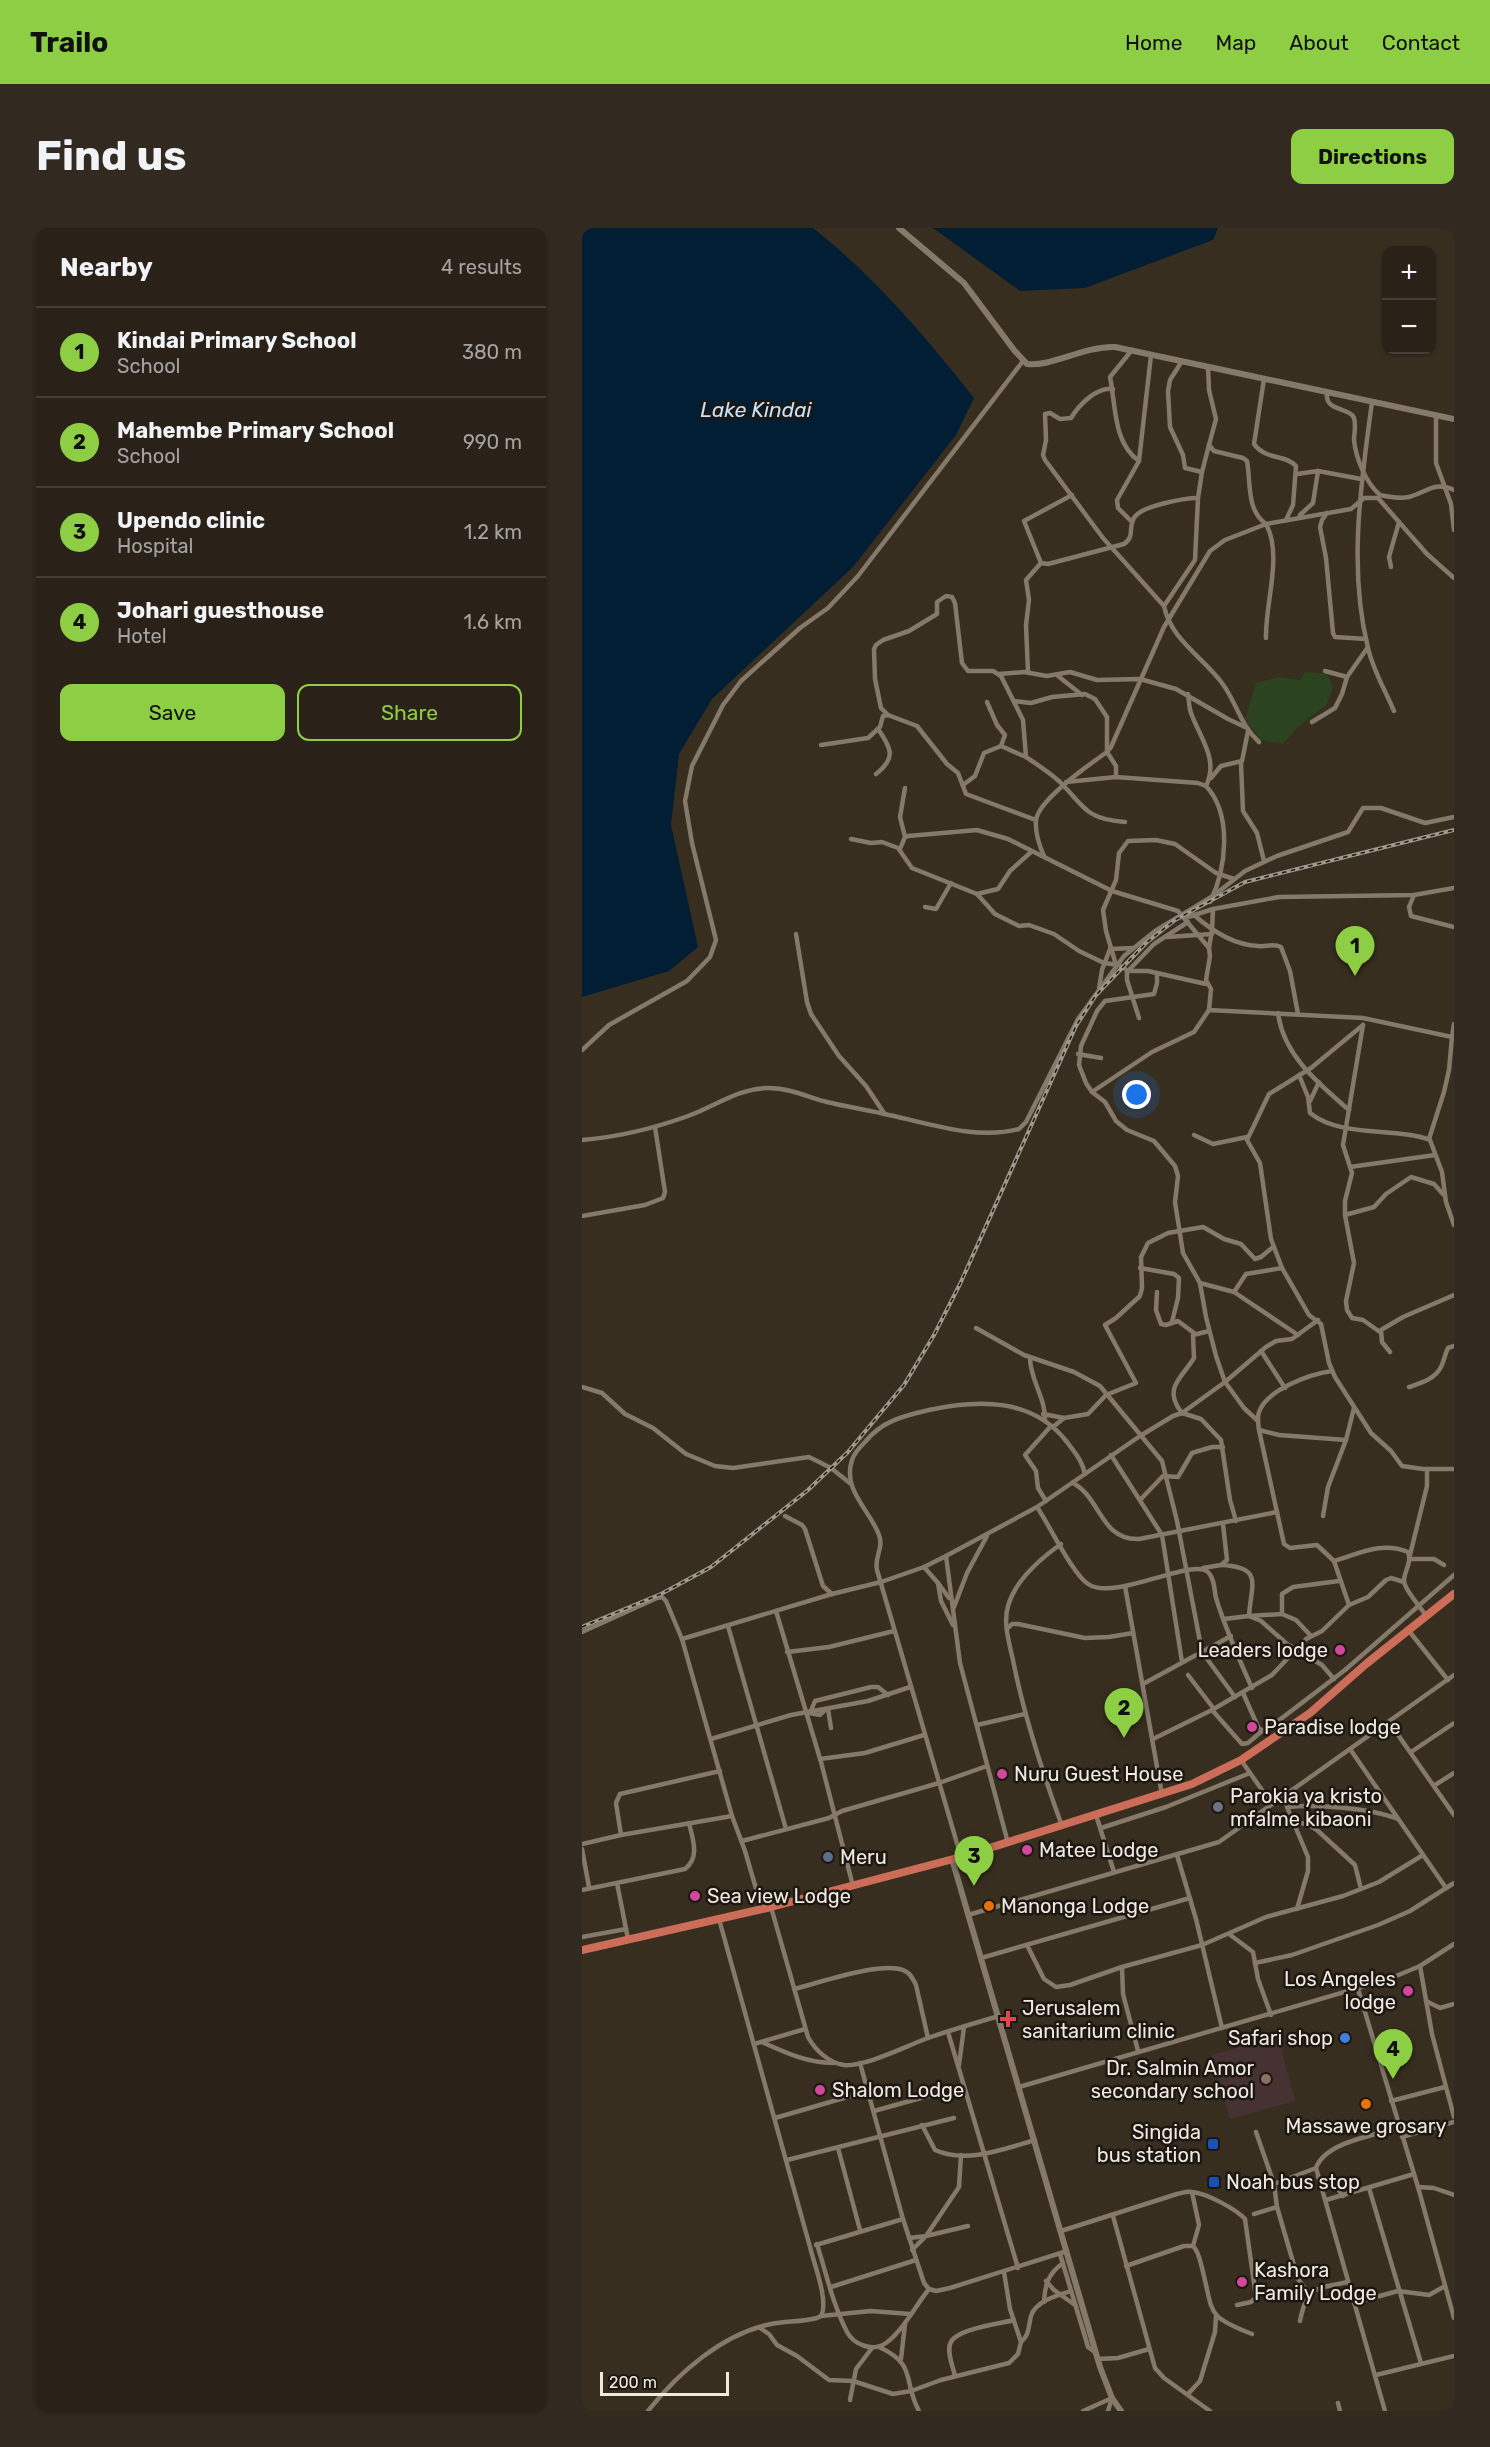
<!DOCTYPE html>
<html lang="en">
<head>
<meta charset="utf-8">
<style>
  body { margin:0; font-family:Rubik,sans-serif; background:#322a21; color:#f1f3f6 }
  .controls { position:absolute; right:18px; top:18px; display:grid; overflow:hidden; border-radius:12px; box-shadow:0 2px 4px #0004 }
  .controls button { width:54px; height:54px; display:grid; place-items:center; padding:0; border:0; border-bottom:2px solid #463f37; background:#2a2218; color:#f1f3f6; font:30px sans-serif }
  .scale { position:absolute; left:18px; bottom:15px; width:129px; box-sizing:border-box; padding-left:6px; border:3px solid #efe9e0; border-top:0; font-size:16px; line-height:21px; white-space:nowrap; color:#efe9e0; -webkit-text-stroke:4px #1c1711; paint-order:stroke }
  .you { position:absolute; left:555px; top:867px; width:21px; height:21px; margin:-15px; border:4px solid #fff; border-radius:50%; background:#1a73e8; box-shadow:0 0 0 9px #1a73e833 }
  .badge { display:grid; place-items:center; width:39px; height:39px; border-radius:50%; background:#8dce44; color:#111; font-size:20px; font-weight:700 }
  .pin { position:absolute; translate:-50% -50px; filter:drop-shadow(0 2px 3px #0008) }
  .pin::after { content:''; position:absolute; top:32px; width:21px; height:18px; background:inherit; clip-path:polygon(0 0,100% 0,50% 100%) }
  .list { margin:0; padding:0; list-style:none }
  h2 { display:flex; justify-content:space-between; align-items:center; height:78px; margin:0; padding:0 24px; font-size:26px }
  h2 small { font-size:20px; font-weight:400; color:#a5a4a2 }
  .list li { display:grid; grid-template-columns:39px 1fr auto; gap:18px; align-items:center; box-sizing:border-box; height:90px; padding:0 24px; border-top:2px solid #463f37 }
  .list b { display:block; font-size:22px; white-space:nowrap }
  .list p { margin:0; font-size:20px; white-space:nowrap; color:#a5a4a2 }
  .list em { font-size:20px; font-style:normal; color:#a5a4a2 }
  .actions { display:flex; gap:12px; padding:18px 24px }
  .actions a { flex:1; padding:14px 0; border:2px solid #8dce44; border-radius:12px; text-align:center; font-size:21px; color:#8dce44 }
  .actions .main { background:#8dce44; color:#111 }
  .map { position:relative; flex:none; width:872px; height:2183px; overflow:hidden; border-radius:12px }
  header { display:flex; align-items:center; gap:36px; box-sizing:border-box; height:84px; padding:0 30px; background:#8dce44; color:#111 }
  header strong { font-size:28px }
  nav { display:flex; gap:33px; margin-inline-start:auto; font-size:21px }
  .intro { display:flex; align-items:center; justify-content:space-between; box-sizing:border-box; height:144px; padding:0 36px }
  h1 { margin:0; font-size:42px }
  .button { padding:15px 27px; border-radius:12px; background:#8dce44; color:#111; font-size:21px; font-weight:700 }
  main { display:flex; gap:36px; padding:0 36px }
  aside { flex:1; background:#2a2218; border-radius:12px; box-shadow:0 2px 4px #0004 }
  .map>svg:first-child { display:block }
</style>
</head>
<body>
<header>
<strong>Trailo</strong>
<nav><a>Home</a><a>Map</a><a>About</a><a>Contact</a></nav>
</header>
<div class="intro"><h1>Find us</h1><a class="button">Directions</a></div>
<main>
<aside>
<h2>Nearby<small>4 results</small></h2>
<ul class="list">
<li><span class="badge">1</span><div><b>Kindai Primary School</b><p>School</p></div><em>380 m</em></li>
<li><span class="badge">2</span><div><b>Mahembe Primary School</b><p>School</p></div><em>990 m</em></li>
<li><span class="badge">3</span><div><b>Upendo clinic</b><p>Hospital</p></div><em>1.2 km</em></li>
<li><span class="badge">4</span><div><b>Johari guesthouse</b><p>Hotel</p></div><em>1.6 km</em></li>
</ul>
<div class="actions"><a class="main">Save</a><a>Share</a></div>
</aside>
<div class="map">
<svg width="872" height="2183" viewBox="0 0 872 2183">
  <rect width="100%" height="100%" fill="#382e20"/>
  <path fill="#463133" d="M696,1809L713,1873L648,1891L630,1827Z"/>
  <path fill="#2b431f" d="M723,444L745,446L751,460L744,477L717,498L701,516L679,512L663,492L674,455L696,449L718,452Z"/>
  <g fill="#021e34">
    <path d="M0,0H231C293,49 343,108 392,170L374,207L271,339L130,471L97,526L89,597L116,719L87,743L0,769Z"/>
    <path d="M351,0H636L631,12L503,60L438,63Z"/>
  </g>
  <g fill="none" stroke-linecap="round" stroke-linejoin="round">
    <g stroke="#857969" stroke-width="4.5">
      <path d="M550,122L528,149C534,178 531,215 557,233"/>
      <path d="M600,133L588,152L586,163L588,199L601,227L603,240L620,244"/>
      <path d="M626,139L627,162L634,191L627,217L632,223L661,230L665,233C669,254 664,282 684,296L769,281L782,270H796L845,326L872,350"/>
      <path d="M682,151L672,216C683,232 703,226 714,238L711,277L704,292"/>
      <path d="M531,161C514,159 497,177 489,190L478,191L468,185L463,186L464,212L461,227L463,232L521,310L582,378"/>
      <path d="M745,165C743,183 764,179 771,188C775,194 772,205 772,212C774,231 784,255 798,267C807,269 818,271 827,269C846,264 851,253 872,262"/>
      <path d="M790,174C779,255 766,340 786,420C791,442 803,462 812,483"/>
      <path d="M854,187V235L869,276L872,302"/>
      <path d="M627,217L620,244L616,270L613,332L582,378C589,412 621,429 640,455C655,475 658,497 677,514"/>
      <path d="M715,246L736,243L779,251"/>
      <path d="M490,267L442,293L459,335L466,336L542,316C553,309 546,300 552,290C558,278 603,270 616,270"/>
      <path d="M745,285L740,292L738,299L744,330L751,405L753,409L784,411"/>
      <path d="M718,287L731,275L736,243"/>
      <path d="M550,294L536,280L535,272L557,233L569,127"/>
      <path d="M809,339L807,329L817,294"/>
      <path d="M743,443L765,449"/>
      <path d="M446,444L444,397L447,372L444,352L459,335"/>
      <path d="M417,446L442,444L465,448L488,444L515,452L558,451L594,461L646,491L663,499"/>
      <path d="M476,448L500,467"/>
      <path d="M606,466C607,473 607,480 609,485C618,510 637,531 624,558C651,587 644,642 628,674"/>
      <path d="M432,473L449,475L470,469L503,466L513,471L525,489V524L534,538V549"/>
      <path d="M405,474L415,497L423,507L419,518L444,529"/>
      <path d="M730,494L753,480L760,466L765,449L786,419"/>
      <path d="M239,517L286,510L298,499L301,488L306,487"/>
      <path d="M659,535L661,583L675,605L682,633"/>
      <path d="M294,546C314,530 310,521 296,501"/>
      <path d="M629,550L639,538L660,533L666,503"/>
      <path d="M484,554L534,549L616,555L624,558"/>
      <path d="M381,557L393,548L402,525L419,518"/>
      <path d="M454,592L384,566L376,545L365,536L335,498L306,487L299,480L293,451L292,421L294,417L301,412L327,403L355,386V374L364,368L370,369L373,375L380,435L386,443H411L419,448L441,492L444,529C456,537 467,544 478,554C503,579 503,591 543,594"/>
      <path d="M323,609L318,589L323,560"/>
      <path d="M269,611L289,615L300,614L316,620L330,640L395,666L413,686L437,698L447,697L472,706L497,723L522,735L537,737L546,743H566L624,756"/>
      <path d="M318,621L323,609L326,608L395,602L426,611L530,663L596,683L627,720L628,728L624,752L629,761L627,782"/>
      <path d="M462,628C457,617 453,604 454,592C457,571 508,536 525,524L529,519L582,399L628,323L643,312L684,296C701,327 683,375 684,410"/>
      <path d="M395,666L416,661L428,643L449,624"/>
      <path d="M832,667L827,679L829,688L872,699"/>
      <path d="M343,679L354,681L369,655"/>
      <path d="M612,687C630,703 651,717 676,718C684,719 691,715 699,719L708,743L716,786"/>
      <path d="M603,690L631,681L697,669L832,667L872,660"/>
      <path d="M214,706L225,774L229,786L257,828L284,858L302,885"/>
      <path d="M585,709L630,706"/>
      <path d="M627,720L630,702L631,681"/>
      <path d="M534,737L524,703L521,682L534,652L537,625L546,613L574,612L593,616L634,645L652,651"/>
      <path d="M575,745V755L572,766L523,773L515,783L499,818L497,837L504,855L510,864L523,874L534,893L545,902L572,913L593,938L596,948L593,974L601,1025L618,1055L624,1089L634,1128L643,1154L662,1180L676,1193"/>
      <path d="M517,760L520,742L528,721L551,720"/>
      <path d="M696,785C701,827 737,856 767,882"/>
      <path d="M557,790L545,752V744L572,716L606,694"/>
      <path d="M872,796L870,809L872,810"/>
      <path d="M781,797L729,840L687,866L665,912L678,935L689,1011L700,1040L727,1087L739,1096L747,1135L753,1149L789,1205L809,1223L820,1238L841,1241H872"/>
      <path d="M781,797L761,917L770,945L763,973V987L772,1035L764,1073L765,1082L770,1090L781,1092L798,1104"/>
      <path d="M0,822L27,797L105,753L128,729L134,712L110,615L103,573L110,538L141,477L159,453L218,400L246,380L276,348L441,133"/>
      <path d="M496,826L519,830"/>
      <path d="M717,847L726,869L728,885C759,910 813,899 848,912L860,944L864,974L872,997"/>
      <path d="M510,864L570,824L612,804L627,782L781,790L870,809L867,842L862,864L847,911"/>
      <path d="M728,873L737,854"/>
      <path d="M612,907L631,916L665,909"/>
      <path d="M0,912C36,909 73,900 106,888C134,878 156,860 187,860C207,860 226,869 245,874C265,879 287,882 307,887C350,896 393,912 437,901L444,894L496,791L542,728L573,703L631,668L663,643L695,628L766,604L781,580H799L843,595L872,589"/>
      <path d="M768,939L853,927"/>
      <path d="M763,987L792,979L804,966L829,949L852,956L861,966"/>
      <path d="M0,988L63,977L81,970L83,964L73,899"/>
      <path d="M558,1040L592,1046L597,1050L596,1070L590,1094"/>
      <path d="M618,1055L652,1064L716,1107"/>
      <path d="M575,1064L574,1082L579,1096L584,1097L596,1093L612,1105"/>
      <path d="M652,1064L664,1046L700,1040"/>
      <path d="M394,1100L442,1127L492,1144L518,1158L580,1233L595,1293L620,1424L653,1469"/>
      <path d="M627,1103L611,1107L612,1130C600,1150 580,1160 600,1185L619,1191L639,1212L648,1272L654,1293"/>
      <path d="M679,1123L703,1160"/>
      <path d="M808,1124L800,1114L799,1102L821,1089L872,1067"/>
      <path d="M448,1130C448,1152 464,1170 463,1193"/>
      <path d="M750,1143C729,1146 685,1161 677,1184C675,1190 676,1196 677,1202L702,1316L708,1320L735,1317L752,1333C777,1326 799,1313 826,1324C830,1335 823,1341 822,1352C821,1360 840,1381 845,1389"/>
      <path d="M0,1159L20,1165L43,1186L71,1200L104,1226L133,1238L151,1240L227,1229L249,1240L269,1256"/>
      <path d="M827,1159C839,1155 853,1151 859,1139C862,1133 863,1126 866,1120L872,1118"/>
      <path d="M461,1186L482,1190"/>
      <path d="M471,1199L482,1190L506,1186L524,1167L554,1155L523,1097L534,1090L558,1068L560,1060L559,1029L566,1015L586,1005L621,999L642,1011L659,1016L673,1031L679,1029L691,1019"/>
      <path d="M677,1202L697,1207L764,1212"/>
      <path d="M529,1227L580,1307L600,1434"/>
      <path d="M491,1255C519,1270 519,1313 557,1311L695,1284"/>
      <path d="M558,1272L581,1248L596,1249L610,1225L630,1219H641"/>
      <path d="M464,1273L456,1260L454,1243L443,1227L469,1198"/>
      <path d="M455,1279C468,1298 490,1345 506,1356C532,1374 611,1329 626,1344C633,1351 632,1362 634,1370C643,1400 657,1431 670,1460"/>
      <path d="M203,1288L220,1297L223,1301L241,1358L250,1366"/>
      <path d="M741,1288L746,1259L764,1212L772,1180"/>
      <path d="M479,1316C458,1331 433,1352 426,1378C421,1395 427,1414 431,1432C442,1489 460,1543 480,1598"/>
      <path d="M828,1327L845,1258V1241"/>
      <path d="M364,1328L378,1435L426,1615"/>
      <path d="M828,1331H852L862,1337"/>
      <path d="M752,1333L767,1377"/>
      <path d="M639,1337C682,1339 669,1356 667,1388L700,1386"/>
      <path d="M342,1339L356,1355L359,1373L371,1397"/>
      <path d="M621,1340L639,1337L645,1332L641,1296"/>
      <path d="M356,1355L367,1370"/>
      <path d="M543,1358L580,1567"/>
      <path d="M372,1379L385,1345L405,1308"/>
      <path d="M194,1383L239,1534L271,1658"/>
      <path d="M642,1391L667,1388L679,1393L705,1416L740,1437L752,1451"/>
      <path d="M146,1398L204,1601"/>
      <path d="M425,1401L430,1396H436L503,1410L527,1409L551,1405"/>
      <path d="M827,1403L866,1452"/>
      <path d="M0,1404L75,1370L80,1369L84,1373L100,1411L150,1588L163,1623L180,1681"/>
      <path d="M729,1408L714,1392L700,1386V1366L711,1359L757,1353"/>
      <path d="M100,1411L250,1366L299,1354L342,1339L364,1328L455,1279L558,1208L591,1188L600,1185L643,1154L684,1119L694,1113L710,1111L736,1092"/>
      <path d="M205,1424L247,1419L312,1403"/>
      <path d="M606,1447L632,1481"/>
      <path d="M561,1456L649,1408"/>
      <path d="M661,1465L677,1501L683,1503L763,1442L872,1347"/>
      <path d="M246,1481L249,1500"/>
      <path d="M243,1482L238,1487L228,1485L233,1473L289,1459H296L306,1467"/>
      <path d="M630,1482L660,1516L666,1515L680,1503"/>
      <path d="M807,1494L872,1587"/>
      <path d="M395,1497L443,1486"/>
      <path d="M129,1511L209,1487L286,1473L328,1459"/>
      <path d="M571,1511L630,1482L690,1447L724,1411L740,1403L767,1377L786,1369L804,1352L809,1350L822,1354"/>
      <path d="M768,1521L864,1660"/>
      <path d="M829,1524L872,1495"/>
      <path d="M238,1531L283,1525L342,1507"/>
      <path d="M659,1532L689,1575"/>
      <path d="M853,1557L872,1545"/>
      <path d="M700,1567L726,1629V1643L715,1681"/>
      <path d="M705,1579C735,1576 788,1580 816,1591"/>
      <path d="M514,1587L532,1644"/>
      <path d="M711,1594L725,1596L735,1602L773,1637L779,1661"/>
      <path d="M519,1600L584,1579L668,1545"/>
      <path d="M39,1607L34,1575L38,1566L138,1543"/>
      <path d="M160,1613L247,1590L260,1583L357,1555L405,1538"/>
      <path d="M0,1616L39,1607L150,1588"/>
      <path d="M0,1621L7,1659"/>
      <path d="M595,1627L614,1691L640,1800"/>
      <path d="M379,1629L295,1342C292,1329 302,1320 297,1307C288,1282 260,1262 270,1232C272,1225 278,1219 283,1214C300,1193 321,1188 347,1182C397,1171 451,1170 485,1214C493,1225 500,1232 503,1246"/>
      <path d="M35,1655L46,1711"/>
      <path d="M0,1662L103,1641C118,1629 111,1612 107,1595"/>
      <path d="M189,1679L226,1809C233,1822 247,1835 262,1837C283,1839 324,1818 346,1810C369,1802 393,1795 417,1788"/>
      <path d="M386,1687L637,1614L872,1447"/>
      <path d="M647,1706L671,1724L676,1751L689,1787"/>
      <path d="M0,1709L44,1701"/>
      <path d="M445,1717L462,1751L474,1759L488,1757L540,1739L620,1717L684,1689L761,1668L797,1654L841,1627"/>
      <path d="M399,1730L608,1670"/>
      <path d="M673,1735L710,1727L796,1697L828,1683L872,1655"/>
      <path d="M838,1738L850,1806L872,1889"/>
      <path d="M540,1739L541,1766L556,1823"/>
      <path d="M212,1761C237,1755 301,1732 323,1743C329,1746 331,1751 334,1757L346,1810"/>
      <path d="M776,1761L836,1959L872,2090"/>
      <path d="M844,1773L858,1780L872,1776"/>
      <path d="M366,1804L436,2040"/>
      <path d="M180,1814C204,1825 226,1835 252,1835"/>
      <path d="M172,1816L223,1801"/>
      <path d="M278,1835L321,1991L342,2055L347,2061L354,2063L368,2060L485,2023"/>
      <path d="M377,1837L382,1799"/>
      <path d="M437,1859L807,1751L838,1738L872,1716"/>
      <path d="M809,1873L863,1859"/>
      <path d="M292,1883L357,1865"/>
      <path d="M193,1890L286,1863"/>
      <path d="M340,1897L353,1922C384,1936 422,1921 453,1912"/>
      <path d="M674,1904L692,1956L695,1979L716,2051L727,2066"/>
      <path d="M820,1909L872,1894"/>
      <path d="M256,1920L278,2002"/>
      <path d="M205,1932L372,1890"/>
      <path d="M736,1949L755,1960L761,1968"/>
      <path d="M692,1956L734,1940"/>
      <path d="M836,1959L852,1960L872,1967"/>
      <path d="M787,1960L839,2135"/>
      <path d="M610,1964L617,1997L611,2018"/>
      <path d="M744,1972L832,1946"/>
      <path d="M672,1986L695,1979"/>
      <path d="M531,1988L573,2140L582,2150L628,2183"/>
      <path d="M479,2003L595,1966C600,1965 605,1963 610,1964C624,1965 654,1981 663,1991L674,2069L669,2074L655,2077"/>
      <path d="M327,2010L344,2008L386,1998"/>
      <path d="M235,2016C244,2045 251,2077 265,2104C272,2117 291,2124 304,2115C320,2104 334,2077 347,2061"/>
      <path d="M234,2017L321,1991"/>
      <path d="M330,2022L344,2008L377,1959L379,1927"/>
      <path d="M478,2026L504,2112L506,2119L514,2125"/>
      <path d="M544,2038L602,2018H611C617,2024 618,2033 620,2040C632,2086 623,2088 670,2106"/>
      <path d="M464,2053L472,2062L493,2077"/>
      <path d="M249,2059L334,2032"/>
      <path d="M462,2074C463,2056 466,2046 481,2035"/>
      <path d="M772,2075L816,2063L847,2067L863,2058"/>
      <path d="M239,2088L289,2083L328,2086"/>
      <path d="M718,2093C725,2057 734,2061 766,2054"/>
      <path d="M178,2100L187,2106L195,2117L215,2128L247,2152L271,2153L311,2166L329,2163L359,2152L427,2135L436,2126L439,2114L428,2081L422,2044"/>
      <path d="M439,2114C448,2106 446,2099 449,2088C453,2073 476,2067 489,2063"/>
      <path d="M297,2119C336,2137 320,2152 337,2183"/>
      <path d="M319,2131L323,2096"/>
      <path d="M516,2131L536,2130L567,2121"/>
      <path d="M794,2147L872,2128"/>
      <path d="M373,2148C371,2139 365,2125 368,2116C372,2101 417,2096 432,2092"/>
      <path d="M606,2166L618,2153L633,2104L634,2088"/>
      <path d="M268,2172L274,2141L290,2120"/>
      <path d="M756,2175L758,2183"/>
      <path d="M66,2183C96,2145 140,2106 189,2096C204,2093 220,2094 235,2090L239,2088C247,2073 232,2036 228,2019L137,1691"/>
      <path d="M501,2183L530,2170"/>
      <path d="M526,2183L530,2170"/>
      <path d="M803,2183L734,1940C743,1914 793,1907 818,1900"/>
    </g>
    <g stroke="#857969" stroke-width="6">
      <path d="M317,0L382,55L432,122L445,136C470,139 502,118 533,119L872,191"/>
      <path d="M370,1631L518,2139L530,2170L539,2183"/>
    </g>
    <path stroke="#cb6d58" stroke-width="8" d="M0,1722L189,1679L379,1629L610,1556L659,1532L728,1485L784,1436L872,1366"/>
    <g stroke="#9f988d" stroke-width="4">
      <path id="rail" d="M0,1399L79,1366L129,1339L226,1262L266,1224L301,1182L322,1157L352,1107L378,1056L494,798L514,767L564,715L593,692L663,654L872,602"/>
    </g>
    <use href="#rail" stroke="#1c1711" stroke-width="1.5" stroke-dasharray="4.5" stroke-linecap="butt"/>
  </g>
  <g fill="#d1479c" stroke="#1c1711" stroke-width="2">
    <circle cx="758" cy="1422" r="6"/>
    <circle cx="670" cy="1499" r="6"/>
    <circle cx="420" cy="1546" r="6"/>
    <circle cx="445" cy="1622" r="6"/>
    <circle cx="113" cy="1668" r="6"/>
    <circle cx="826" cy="1763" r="6"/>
    <circle cx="238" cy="1862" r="6"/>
    <circle cx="660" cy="2054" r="6"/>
  </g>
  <circle fill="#6b7280" stroke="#1c1711" stroke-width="2" cx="636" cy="1579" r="6"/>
  <circle fill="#5c6f8a" stroke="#1c1711" stroke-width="2" cx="246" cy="1629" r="6"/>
  <g fill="#e8710a" stroke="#1c1711" stroke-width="2">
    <circle cx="407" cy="1678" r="6"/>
    <circle cx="784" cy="1876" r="6"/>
  </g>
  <path fill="#e0444e" stroke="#1c1711" stroke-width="2" d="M423 1782h6v6h6v6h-6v6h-6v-6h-6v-6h6z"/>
  <circle fill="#3f7fe0" stroke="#1c1711" stroke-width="2" cx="763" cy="1810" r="6"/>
  <circle fill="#8d6e63" stroke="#1c1711" stroke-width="2" cx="684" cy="1851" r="6"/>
  <g fill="#1a4fb4" stroke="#1c1711" stroke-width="2">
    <rect x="625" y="1910" width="12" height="12" rx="3"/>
    <rect x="626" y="1948" width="12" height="12" rx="3"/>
  </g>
  <g text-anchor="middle" stroke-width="5" stroke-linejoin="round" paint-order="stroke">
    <g font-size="20" fill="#efe9e0" stroke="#1c1711" text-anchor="start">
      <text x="746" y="1429" text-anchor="end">Leaders lodge</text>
      <text x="682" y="1506">Paradise lodge</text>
      <text x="432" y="1553">Nuru Guest House</text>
      <text x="648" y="1575">Parokia ya kristo<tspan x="648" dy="23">mfalme kibaoni</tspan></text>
      <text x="457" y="1629">Matee Lodge</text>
      <text x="258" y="1636">Meru</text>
      <text x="125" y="1675">Sea view Lodge</text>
      <text x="419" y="1685">Manonga Lodge</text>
      <text x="814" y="1758" text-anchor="end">Los Angeles<tspan x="814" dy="23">lodge</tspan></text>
      <text x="440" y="1787">Jerusalem<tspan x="440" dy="23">sanitarium clinic</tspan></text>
      <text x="751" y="1817" text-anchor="end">Safari shop</text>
      <text x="672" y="1847" text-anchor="end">Dr. Salmin Amor<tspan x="672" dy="23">secondary school</tspan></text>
      <text x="250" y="1869">Shalom Lodge</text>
      <text x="784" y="1905" text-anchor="middle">Massawe grosary</text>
      <text x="619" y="1911" text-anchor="end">Singida<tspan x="619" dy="23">bus station</tspan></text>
      <text x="644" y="1961">Noah bus stop</text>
      <text x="672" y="2049">Kashora<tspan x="672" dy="23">Family Lodge</tspan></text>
    </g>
    <g font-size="21" font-style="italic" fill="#c4e2fd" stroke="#1c1711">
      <text x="174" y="189">Lake Kindai</text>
    </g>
  </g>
</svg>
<div class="controls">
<button>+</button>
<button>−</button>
</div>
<div class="scale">200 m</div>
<div class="you"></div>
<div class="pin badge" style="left:773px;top:748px">1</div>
<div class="pin badge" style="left:542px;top:1510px">2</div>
<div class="pin badge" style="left:392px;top:1658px">3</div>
<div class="pin badge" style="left:811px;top:1851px">4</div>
</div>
</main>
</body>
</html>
